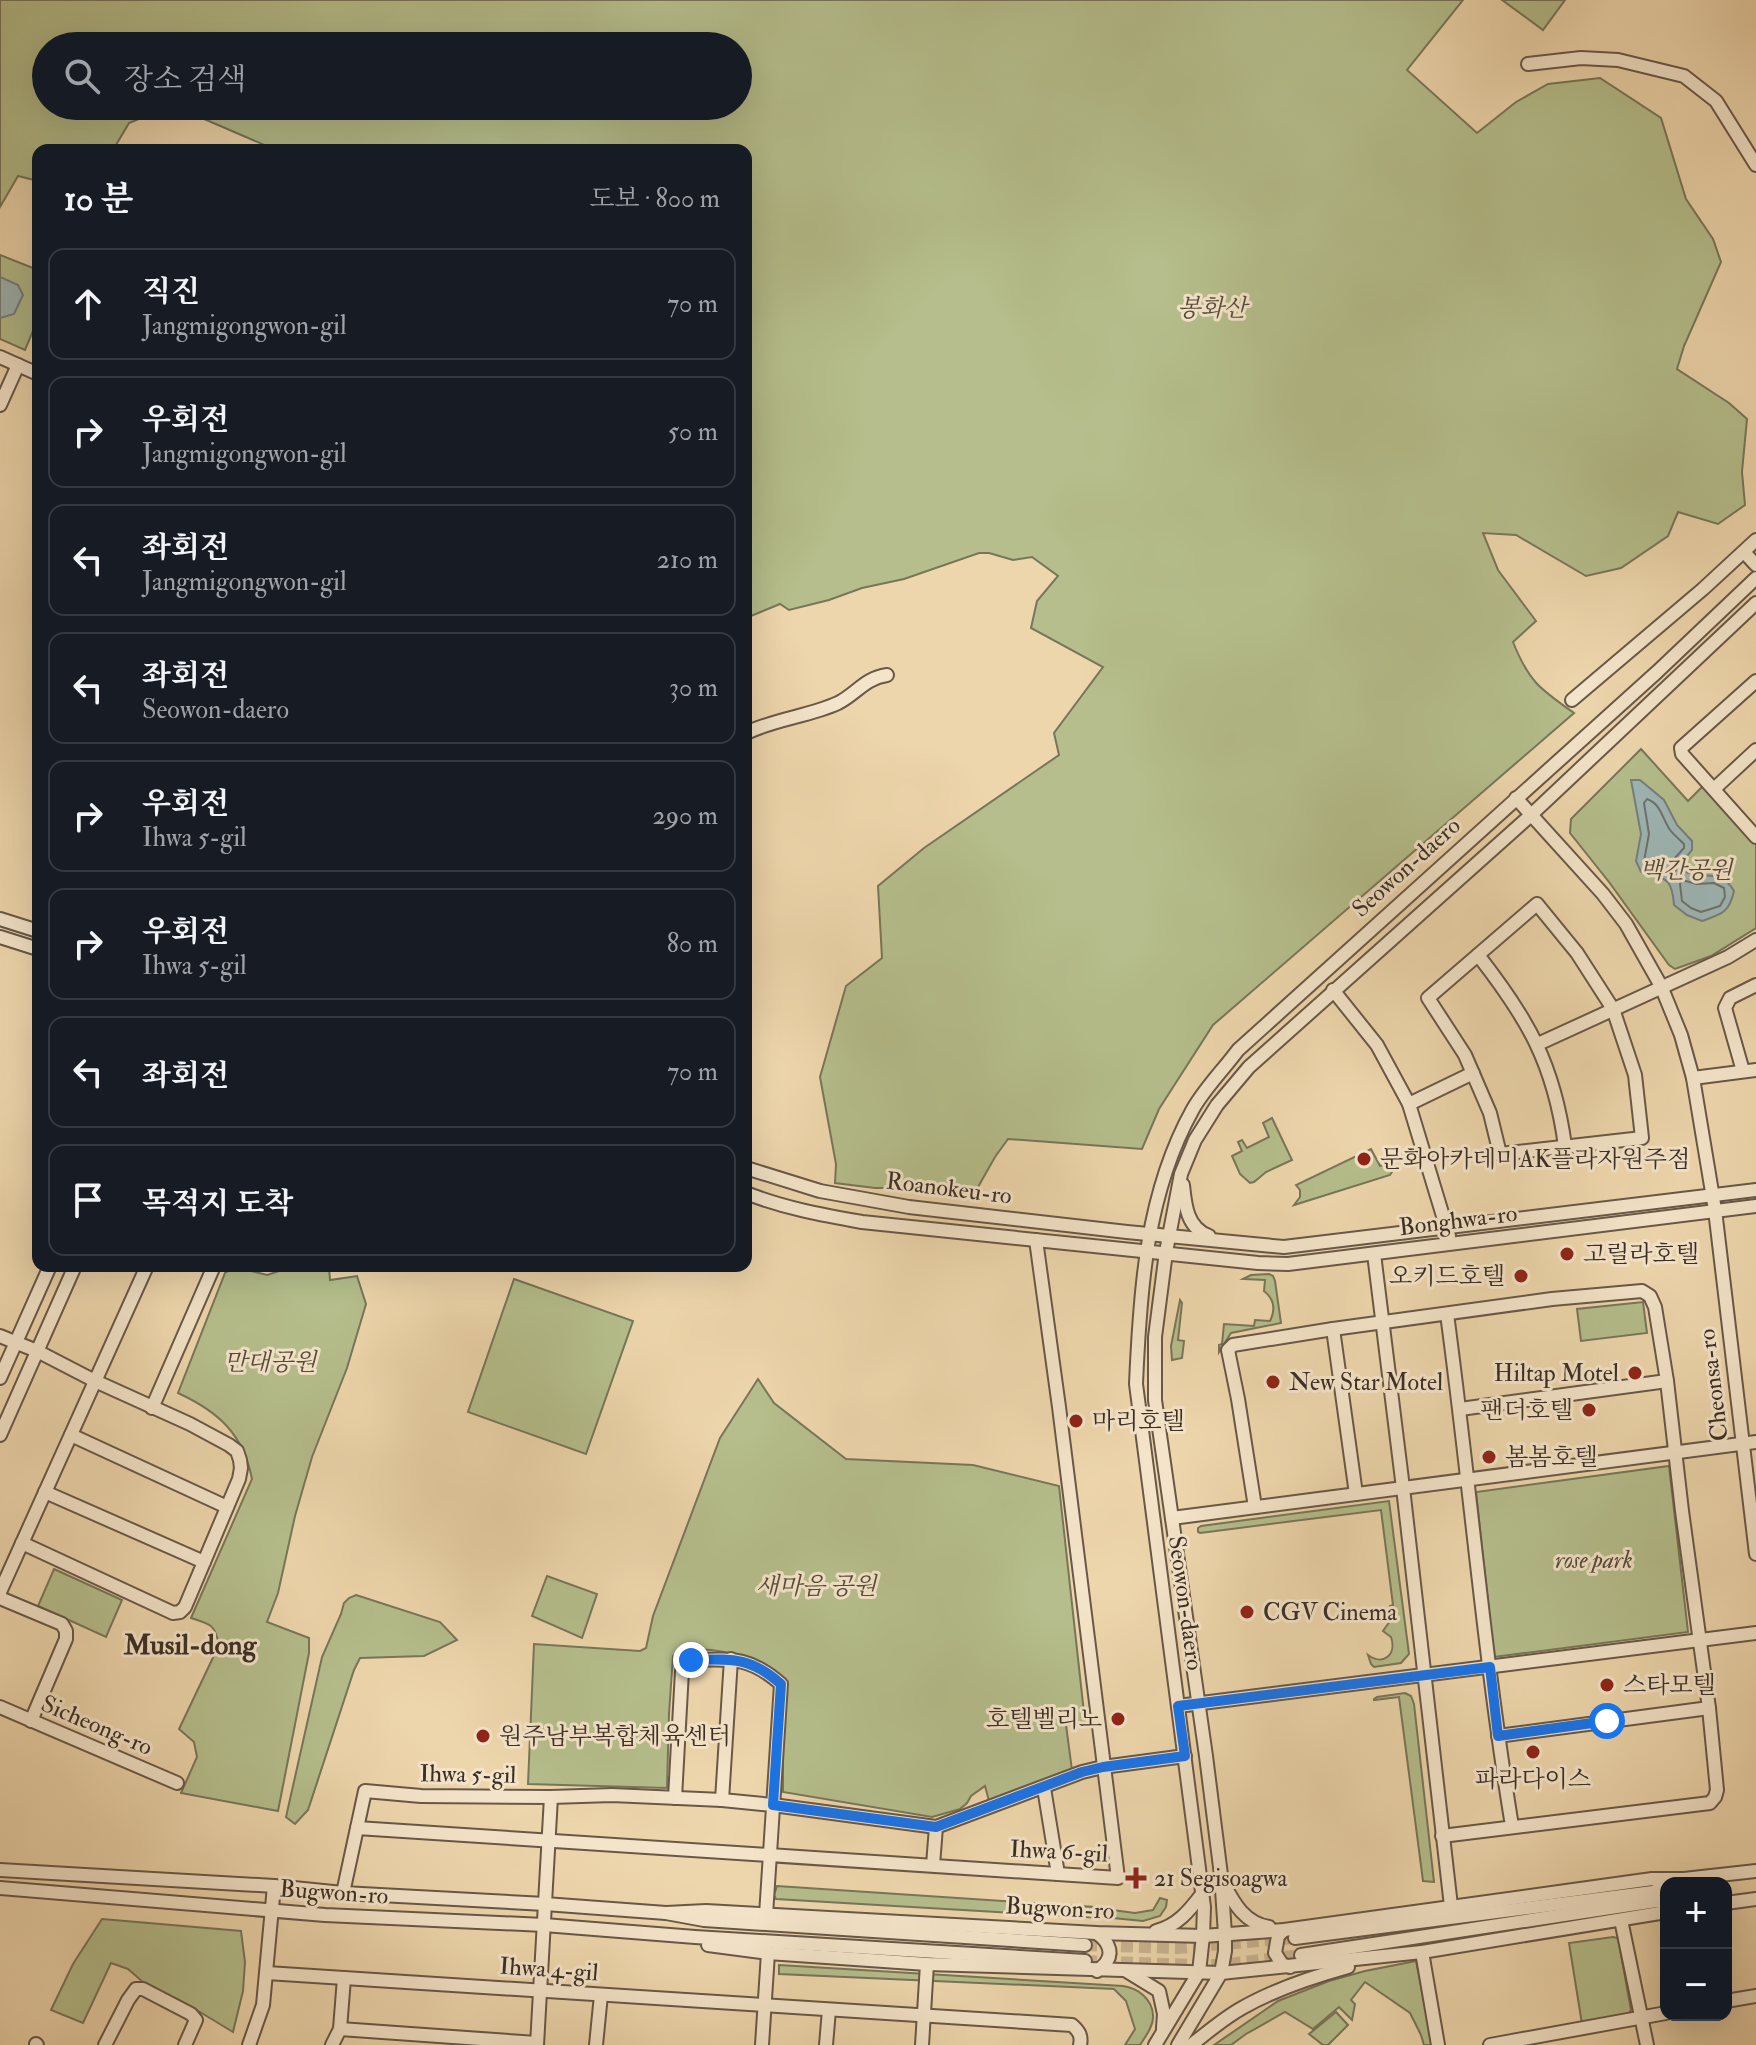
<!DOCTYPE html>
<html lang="ko">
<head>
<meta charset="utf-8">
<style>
  body { margin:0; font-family:"IM FELL Double Pica","Noto Serif KR",serif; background:#242831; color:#f1f3f6 }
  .controls { position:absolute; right:24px; bottom:24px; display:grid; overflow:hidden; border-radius:16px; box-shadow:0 8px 32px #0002 }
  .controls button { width:72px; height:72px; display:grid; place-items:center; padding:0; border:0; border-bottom:2px solid #363941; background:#171b24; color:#f1f3f6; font:40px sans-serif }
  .stop { position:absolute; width:24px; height:24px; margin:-18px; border:6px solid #1a73e8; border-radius:50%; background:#fff }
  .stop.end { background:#1a73e8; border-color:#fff; box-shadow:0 2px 8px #0008 }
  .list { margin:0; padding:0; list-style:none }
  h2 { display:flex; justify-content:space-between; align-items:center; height:104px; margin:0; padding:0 32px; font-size:34px }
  h2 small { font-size:26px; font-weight:400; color:#9ea1a6 }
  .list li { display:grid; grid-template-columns:52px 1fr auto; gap:24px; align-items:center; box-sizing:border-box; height:112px; margin:0 16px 16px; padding:0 16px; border:2px solid #363941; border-radius:16px }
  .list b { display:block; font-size:30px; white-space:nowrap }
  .list p { margin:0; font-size:26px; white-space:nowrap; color:#9ea1a6 }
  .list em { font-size:26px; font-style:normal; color:#9ea1a6 }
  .icon { flex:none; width:44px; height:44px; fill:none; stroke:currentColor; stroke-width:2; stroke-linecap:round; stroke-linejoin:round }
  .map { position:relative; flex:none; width:1756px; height:2045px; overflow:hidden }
  .search { position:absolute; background:#171b24; box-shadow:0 8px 32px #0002; left:32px; top:32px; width:720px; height:88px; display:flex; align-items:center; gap:20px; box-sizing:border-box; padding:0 28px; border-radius:44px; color:#9ea1a6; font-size:30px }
  .panel { position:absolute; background:#171b24; box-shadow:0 8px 32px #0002; left:32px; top:144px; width:720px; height:1128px; border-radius:16px }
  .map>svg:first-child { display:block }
</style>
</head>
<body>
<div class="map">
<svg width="1756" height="2045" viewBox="0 0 1756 2045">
  <rect width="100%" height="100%" fill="#eed6ac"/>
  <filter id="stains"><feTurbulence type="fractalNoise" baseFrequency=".0025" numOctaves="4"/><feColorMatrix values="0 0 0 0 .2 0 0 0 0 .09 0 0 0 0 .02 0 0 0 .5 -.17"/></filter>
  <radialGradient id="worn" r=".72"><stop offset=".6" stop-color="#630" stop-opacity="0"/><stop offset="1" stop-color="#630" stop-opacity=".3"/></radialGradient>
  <g fill="#b5be8c" stroke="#787659" stroke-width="2">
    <path d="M0,0H1463L1407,70L1477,133L1516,102L1548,84L1600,78L1661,118L1686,199L1713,239L1721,262L1684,346L1677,369L1729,403L1747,419L1742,472L1745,505L1718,524L1678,512L1668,536L1621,568L1586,576L1516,535L1483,533L1498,570L1536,621L1513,642C1529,682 1540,689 1574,713L1213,1025L1159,1109L1142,1149L1008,1139L995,1157L978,1187L875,1188L835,1183L836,1164L820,1077L846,986L882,958L878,886L924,848L1059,755L1054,733L1103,667L1031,628L1037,601L1058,576L1032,557L1013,560L989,553H979L904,579L862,588L829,600L789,610L780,604L746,618V150H276L174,106H738V46H46V106H170L129,123L113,150H38V181L18,176L0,207Z"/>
    <path d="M1502,0H1565L1543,30Z"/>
    <path d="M0,255L38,270V319L25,350L0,339Z"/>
    <path d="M1641,749L1688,801L1705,784L1756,839V928L1711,956L1675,969L1669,965L1609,882L1570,833L1571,819Z"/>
    <path d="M1272,1118L1292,1160L1266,1172L1254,1182L1250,1183L1240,1174L1232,1156L1242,1151L1238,1142L1242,1140L1247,1148L1269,1137L1263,1123Z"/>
    <path d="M1371,1149L1380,1166L1391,1161C1394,1167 1394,1170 1390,1175L1294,1205L1300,1197V1190L1296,1185Z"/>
    <path d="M295,1266H327L329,1267L330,1280L357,1276L366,1304L347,1368L312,1457L295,1516L278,1593L267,1622L309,1638V1653L278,1811L181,1793L197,1757L194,1742L179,1729L219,1645C215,1624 210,1624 191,1618L252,1479C243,1434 219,1412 178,1393L225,1273L235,1267L267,1275Z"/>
    <path d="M1269,1274L1273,1276L1275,1281L1281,1323L1231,1333L1219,1352V1345L1222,1344L1224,1324L1254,1326L1255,1320L1270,1321C1276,1309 1274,1299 1264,1291L1265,1280L1243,1279L1251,1275Z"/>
    <path d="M514,1279L633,1321L586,1454L468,1412Z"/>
    <path d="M1180,1300L1182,1303L1178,1340L1184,1341L1182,1358L1172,1360L1171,1346Z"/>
    <path d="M1643,1302L1647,1333L1581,1341L1577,1309Z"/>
    <path d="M758,1379L774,1403L846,1459L973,1465L1059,1486L1085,1722L1066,1725L1072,1770L989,1801L985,1786L971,1796L967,1803L960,1809L932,1817L783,1792V1731L786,1682C782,1677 778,1672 773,1669C749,1655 696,1641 673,1656L669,1714L667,1788L528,1784L534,1644L640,1651L646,1648L653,1616L720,1438Z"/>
    <path d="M1669,1466L1688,1632L1494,1657L1476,1492Z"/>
    <path d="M1389,1501L1409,1654L1401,1663L1374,1667L1371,1664L1368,1655C1383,1666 1397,1655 1391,1637L1383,1631L1390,1621V1606L1393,1605L1381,1510L1208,1532L1200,1533L1198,1532V1528L1201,1526Z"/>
    <path d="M54,1569L122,1600L106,1637L38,1606Z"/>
    <path d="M547,1576L597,1594L582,1638L532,1616Z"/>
    <path d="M356,1595L440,1622L457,1640L424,1656L360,1658L354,1670L308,1810L295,1824L286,1817L322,1657L341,1614L344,1603L349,1598Z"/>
    <path d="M1405,1693L1411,1696L1414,1704L1434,1882L1423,1881L1399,1697L1374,1700V1699L1377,1697Z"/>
    <path d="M777,1886L1095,1907L1101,1918L776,1899L774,1895Z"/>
    <path d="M1160,1898L1167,1900L1166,1907L1160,1916L1143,1921L1113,1918L1112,1910L1135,1913L1153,1910Z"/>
    <path d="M102,1919L241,1931L245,1962L243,1991L233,2032L195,2009L144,1983L128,1969L111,1963L83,2023L51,2010L73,1964Z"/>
    <path d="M1613,1937L1618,1938L1631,2010L1626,2017L1582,2024L1569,1943Z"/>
    <path d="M1416,1961L1433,2045H1424L1421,2035L1410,2013L1365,1982L1351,2000L1355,2004L1352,2020L1339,2007L1313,2029L1285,2012L1246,2034L1231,2045H1214L1278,2001L1329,1981L1365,1971Z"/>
    <path d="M779,1965L1123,1986C1138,1988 1152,1999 1153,2015C1154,2026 1145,2037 1140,2045H1125L1135,2029L1126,2001L1114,1989L779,1974Z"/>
    <path d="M1336,2012L1348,2025L1328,2045H1323L1309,2034Z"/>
  </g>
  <g fill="#9eb6b5" stroke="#76807c" stroke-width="2">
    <path d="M0,277L18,285L23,295L14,314L0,318Z"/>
    <path d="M1631,780H1640L1664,800L1677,825L1692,841V850L1682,862L1686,872C1706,880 1721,868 1734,891C1729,913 1722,914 1702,921L1687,915L1674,905C1672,877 1666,879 1641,872L1636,861L1641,834Z"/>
  </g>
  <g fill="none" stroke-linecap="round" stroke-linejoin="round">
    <g stroke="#6c726e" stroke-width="2">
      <path d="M1647,799C1661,804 1662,818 1670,830C1674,835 1680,840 1684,844V848L1675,858L1676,870L1674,873L1648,866L1644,861L1649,834L1644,803Z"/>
      <path d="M1682,880L1697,884L1714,883L1724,888L1725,897L1720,906L1701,912L1691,908L1682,901L1680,884Z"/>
    </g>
    <g stroke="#cab491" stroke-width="12" stroke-dasharray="12 6" stroke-linecap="butt">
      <path d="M1085,1945L1177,1948L1295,1938"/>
      <path d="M1085,1961L1194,1965H1220L1301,1955"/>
    </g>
    <g stroke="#685848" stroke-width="16">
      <g id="minor">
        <path d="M1528,64L1581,58L1618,60L1684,76L1716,101L1756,165"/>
        <path d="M0,357L38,374"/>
        <path d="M0,405L18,365"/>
        <path d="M1744,552L1756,565"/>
        <path d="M1756,681L1681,748L1682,754L1756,837"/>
        <path d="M1572,700L1703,589L1756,540"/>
        <path d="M746,733C775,719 810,716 838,703C856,694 865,678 887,675"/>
        <path d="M1714,789L1756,750"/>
        <path d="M1516,798L1603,894L1626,924L1661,986L1681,1035L1693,1078L1715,1210L1756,1554"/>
        <path d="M1537,904L1577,953L1613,1009L1635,1075L1642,1138L1500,1154L1490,1113L1465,1055L1428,998Z"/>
        <path d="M0,919L38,931"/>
        <path d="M0,937L38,949"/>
        <path d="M1478,955C1528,1019 1554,1064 1565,1146"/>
        <path d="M1333,990L1377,1045L1409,1104L1449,1236"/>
        <path d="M1538,1044L1728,957L1756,940"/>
        <path d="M1743,1071L1725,1008L1730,998L1756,985"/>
        <path d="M1693,1078L1756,1070"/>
        <path d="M1409,1104L1473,1073"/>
        <path d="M746,1168L820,1191L909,1207L1127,1232L1284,1247L1756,1190"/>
        <path d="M1183,1185C1185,1205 1187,1228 1209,1236"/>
        <path d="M746,1193C784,1208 822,1215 862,1222L1258,1263L1288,1264L1756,1206"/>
        <path d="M1374,1254L1403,1488L1451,1906"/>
        <path d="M1447,1314C1470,1484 1484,1656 1512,1826"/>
        <path d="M1333,1329L1356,1494"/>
        <path d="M0,1336L37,1351L95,1381L190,1424L229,1445L237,1451L240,1460L241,1468L239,1479L185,1607L180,1612L173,1613L22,1543"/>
        <path d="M0,1378L50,1266"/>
        <path d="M152,1408L214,1266"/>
        <path d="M1460,1409L1667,1381"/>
        <path d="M0,1435L75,1266"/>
        <path d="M71,1435L227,1507"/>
        <path d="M45,1492L204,1562"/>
        <path d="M1255,1507L1238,1399L1228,1350L1233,1345L1333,1329L1552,1299L1642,1291L1650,1296L1655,1307L1667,1381L1682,1511L1709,1708L1717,1790L1715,1797L1710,1803L1442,1836"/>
        <path d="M1172,1518L1756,1442"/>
        <path d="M0,1592L147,1266"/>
        <path d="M0,1598L62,1624L66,1631V1639L31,1721"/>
        <path d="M1178,1706L1756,1633"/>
        <path d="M0,1707L177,1783"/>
        <path d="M1498,1736L1709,1708"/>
        <path d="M1044,1788L1058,1874"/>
        <path d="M675,1798L682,1671L691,1660C731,1659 749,1656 781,1684L766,1915"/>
        <path d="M722,1800L731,1659"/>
        <path d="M357,1828L1118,1878L1059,1407L1036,1240"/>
        <path d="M933,1865L936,1827"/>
        <path d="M0,1870L274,1886L343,1893L545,1904L666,1913L704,1920L1085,1945"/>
        <path d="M1224,1884C1234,1904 1245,1923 1269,1927"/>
        <path d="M0,1888L325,1915L544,1925L695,1937L1085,1961"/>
        <path d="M343,1893L365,1791L421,1796L551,1797L612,1795L722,1800L773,1805L936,1827L1082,1772L1103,1767L1185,1756"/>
        <path d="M1726,1903L1756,1899"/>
        <path d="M666,1913L706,1911L1096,1933L1203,1936L1284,1930L1652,1879H1684L1756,1871"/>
        <path d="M1621,1920L1647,2045"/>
        <path d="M1284,1930L1278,1936L1275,1953L1282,1964L1290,1967"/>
        <path d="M1156,1931C1177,1926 1189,1911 1202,1894"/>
        <path d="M1096,1933C1105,1938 1114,1950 1107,1961C1105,1965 1101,1968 1097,1971"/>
        <path d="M1295,1938L1653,1892L1666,1886"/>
        <path d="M708,1945L768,1953L927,1964L1221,1973L1422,1952L1666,1912"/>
        <path d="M1422,1952L1438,2045"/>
        <path d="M1301,1955L1656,1901L1666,1903"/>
        <path d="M1128,1972L1159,1991L1164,2014L1163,2028"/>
        <path d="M267,1973L1072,2025C1079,2031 1082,2036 1080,2045"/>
        <path d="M1726,2001L1756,1996"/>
        <path d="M340,2029L537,2043"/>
        <path d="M36,2044L37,2045"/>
        <path d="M105,2045L128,2000L136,1989H143L191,2014L196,2020L185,2045"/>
        <path d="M249,2045L263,2005L274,1886"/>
        <path d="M332,2045L340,2029L344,1978"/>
        <path d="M537,2045L551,1797"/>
        <path d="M596,2045L601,1995"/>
        <path d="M762,2045L768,1953"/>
        <path d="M826,2045L829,2010"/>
        <path d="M922,2045L927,1964"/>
        <path d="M1155,2045L1199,1972L1203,1936L1204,1907L1136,1384C1140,1290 1146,1193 1193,1109C1205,1088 1224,1069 1238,1050L1657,672L1756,578"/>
        <path d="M1178,2045L1221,1973L1225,1951V1934L1221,1875L1206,1756L1155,1400V1337L1166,1252L1181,1174L1195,1140L1217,1105L1249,1067L1531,815L1756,603"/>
        <path d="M1191,2045C1208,2032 1224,2018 1242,2008C1275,1989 1312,1977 1348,1967"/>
        <path d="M1490,2045L1666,2013"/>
      </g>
    </g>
    <use href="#minor" stroke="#f4e4c9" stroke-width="12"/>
  </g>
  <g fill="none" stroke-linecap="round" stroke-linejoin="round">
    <path stroke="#1a73e8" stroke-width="10" d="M691,1660C731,1659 749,1656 781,1684L773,1805L936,1827L1082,1772L1103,1767L1185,1756L1178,1706L1490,1667L1498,1736L1607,1721"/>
  </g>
  <g fill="#8f2418" stroke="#f4e4c9" stroke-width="3">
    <circle cx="1364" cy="1159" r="8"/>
    <circle cx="1567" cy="1254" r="8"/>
    <circle cx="1521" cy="1276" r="8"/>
    <circle cx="1635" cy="1373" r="8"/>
    <circle cx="1273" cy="1382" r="8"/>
    <circle cx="1589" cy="1410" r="8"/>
    <circle cx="1076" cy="1421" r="8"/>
    <circle cx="1489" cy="1457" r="8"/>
    <circle cx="1247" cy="1612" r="8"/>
    <circle cx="1607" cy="1685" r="8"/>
    <circle cx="1118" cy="1719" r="8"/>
    <circle cx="483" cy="1736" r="8"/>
    <circle cx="1533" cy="1752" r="8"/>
    <path d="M1132 1866h8v8h8v8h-8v8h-8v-8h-8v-8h8z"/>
  </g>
  <g text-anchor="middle" stroke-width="6" stroke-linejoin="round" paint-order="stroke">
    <g font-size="24" font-style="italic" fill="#534b3a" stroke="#f4e4c9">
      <text x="1212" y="316">봉화산</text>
      <text x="1686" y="878">백간공원</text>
      <text x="270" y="1370">만대공원</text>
      <text x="1594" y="1568">rose park</text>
      <text x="816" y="1594">새마음 공원</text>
    </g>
    <g font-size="24" fill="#3b2e26" stroke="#f4e4c9">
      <text transform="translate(1406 867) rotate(-42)" y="8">Seowon-daero</text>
      <text transform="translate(949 1188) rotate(7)" y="8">Roanokeu-ro</text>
      <text transform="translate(1458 1220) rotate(-7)" y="8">Bonghwa-ro</text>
      <text transform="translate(1713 1385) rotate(-97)" y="8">Cheonsa-ro</text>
      <text transform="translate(1186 1603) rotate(82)" y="8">Seowon-daero</text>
      <text transform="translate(97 1725) rotate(23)" y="8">Sicheong-ro</text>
      <text transform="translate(468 1774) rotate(1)" y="8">Ihwa 5-gil</text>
      <text transform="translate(1059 1851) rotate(3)" y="8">Ihwa 6-gil</text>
      <text transform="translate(334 1892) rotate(4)" y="8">Bugwon-ro</text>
      <text transform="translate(1060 1908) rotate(3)" y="8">Bugwon-ro</text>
      <text transform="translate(549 1969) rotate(4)" y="8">Ihwa 4-gil</text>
    </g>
    <g font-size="24" fill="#3b2e26" stroke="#f4e4c9" text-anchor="start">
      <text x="1380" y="1167">문화아카데미AK플라자원주점</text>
      <text x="1583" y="1262">고릴라호텔</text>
      <text x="1505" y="1284" text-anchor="end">오키드호텔</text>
      <text x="1619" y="1381" text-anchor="end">Hiltap Motel</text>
      <text x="1289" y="1390">New Star Motel</text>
      <text x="1573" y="1418" text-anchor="end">팬더호텔</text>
      <text x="1092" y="1429">마리호텔</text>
      <text x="1505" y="1465">봄봄호텔</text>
      <text x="1263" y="1620">CGV Cinema</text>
      <text x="1623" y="1693">스타모텔</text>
      <text x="1102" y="1727" text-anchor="end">호텔벨리노</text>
      <text x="499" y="1744">원주남부복합체육센터</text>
      <text x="1533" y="1787" text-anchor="middle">파라다이스</text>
      <text x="1154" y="1886">21 Segisoagwa</text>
    </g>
    <g font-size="28" font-weight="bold" fill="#3b2e26" stroke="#f4e4c9">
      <text x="190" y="1654">Musil-dong</text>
    </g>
  </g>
  <rect width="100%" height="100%" filter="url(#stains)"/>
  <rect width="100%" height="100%" fill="url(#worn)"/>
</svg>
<div class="controls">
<button>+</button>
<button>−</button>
</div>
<div class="stop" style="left:1607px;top:1721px"></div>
<div class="stop end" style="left:691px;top:1660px"></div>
<div class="search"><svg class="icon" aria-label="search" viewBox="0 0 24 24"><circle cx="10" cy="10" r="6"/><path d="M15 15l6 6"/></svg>장소 검색</div>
<section class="panel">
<h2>10 분<small>도보 · 800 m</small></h2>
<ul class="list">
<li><svg class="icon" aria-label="ahead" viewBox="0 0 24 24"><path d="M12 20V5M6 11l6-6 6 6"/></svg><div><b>직진</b><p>Jangmigongwon-gil</p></div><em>70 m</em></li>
<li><svg class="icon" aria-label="right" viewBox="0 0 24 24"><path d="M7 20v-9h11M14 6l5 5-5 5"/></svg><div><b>우회전</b><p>Jangmigongwon-gil</p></div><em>50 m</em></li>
<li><svg class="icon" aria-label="left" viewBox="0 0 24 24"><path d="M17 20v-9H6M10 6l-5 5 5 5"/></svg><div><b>좌회전</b><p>Jangmigongwon-gil</p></div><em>210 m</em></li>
<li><svg class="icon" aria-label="left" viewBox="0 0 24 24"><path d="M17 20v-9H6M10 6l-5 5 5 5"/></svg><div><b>좌회전</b><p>Seowon-daero</p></div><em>30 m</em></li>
<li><svg class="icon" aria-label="right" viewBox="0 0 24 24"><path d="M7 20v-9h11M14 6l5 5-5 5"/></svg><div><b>우회전</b><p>Ihwa 5-gil</p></div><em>290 m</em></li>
<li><svg class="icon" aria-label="right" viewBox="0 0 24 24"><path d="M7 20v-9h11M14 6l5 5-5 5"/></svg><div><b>우회전</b><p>Ihwa 5-gil</p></div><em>80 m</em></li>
<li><svg class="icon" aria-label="left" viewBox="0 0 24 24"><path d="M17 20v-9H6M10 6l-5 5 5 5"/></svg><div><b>좌회전</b></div><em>70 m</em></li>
<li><svg class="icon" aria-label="arrive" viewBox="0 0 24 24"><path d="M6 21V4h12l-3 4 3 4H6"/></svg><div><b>목적지 도착</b></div></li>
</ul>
</section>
</div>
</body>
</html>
